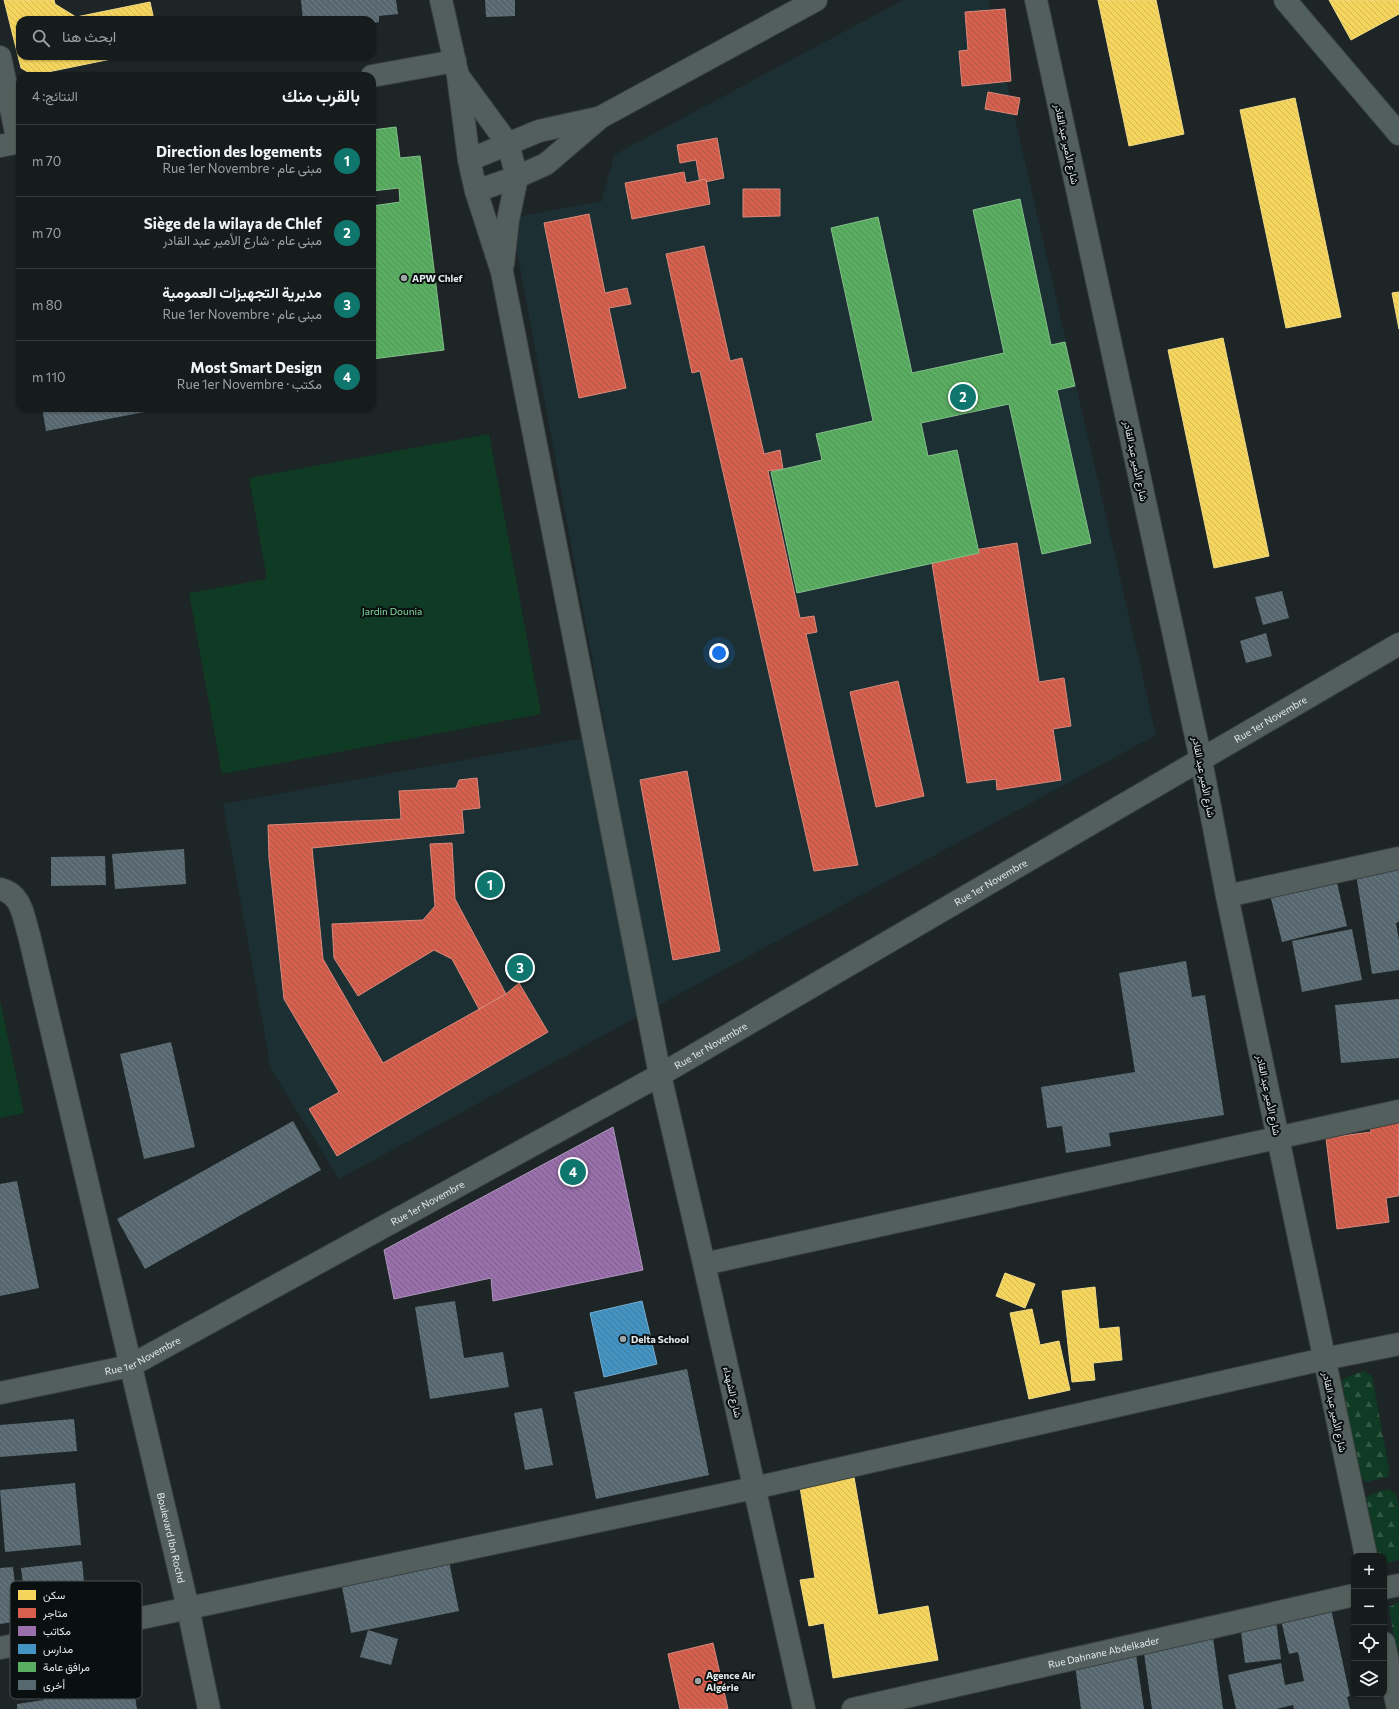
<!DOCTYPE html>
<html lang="ar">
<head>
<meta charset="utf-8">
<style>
  body { margin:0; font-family:Commissioner,Vazirmatn,sans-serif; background:#1f2525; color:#f1f3f6; direction:rtl }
  .controls { position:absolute; right:12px; bottom:12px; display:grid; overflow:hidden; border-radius:8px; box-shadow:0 1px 3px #0004 }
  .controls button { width:36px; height:36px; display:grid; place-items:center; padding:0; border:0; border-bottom:1px solid #353a3b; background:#161c1c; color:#f1f3f6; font:20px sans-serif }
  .you { position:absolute; left:719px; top:653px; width:14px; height:14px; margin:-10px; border:3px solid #fff; border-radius:50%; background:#1a73e8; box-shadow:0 0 0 6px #1a73e833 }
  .badge { display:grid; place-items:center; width:26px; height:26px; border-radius:50%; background:#0f766e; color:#fff; font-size:13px; font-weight:700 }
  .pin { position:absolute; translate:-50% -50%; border:2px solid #fff; box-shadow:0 1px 4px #0006 }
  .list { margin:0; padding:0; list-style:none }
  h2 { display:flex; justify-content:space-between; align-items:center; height:52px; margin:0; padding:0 16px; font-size:17px }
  h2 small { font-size:13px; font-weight:400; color:#9ea1a3 }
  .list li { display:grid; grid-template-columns:26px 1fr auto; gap:12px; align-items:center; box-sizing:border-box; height:72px; padding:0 16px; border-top:1px solid #353a3b }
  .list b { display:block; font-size:15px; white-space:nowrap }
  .list p { margin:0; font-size:13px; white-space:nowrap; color:#9ea1a3 }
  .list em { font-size:13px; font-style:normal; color:#9ea1a3 }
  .icon { flex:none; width:22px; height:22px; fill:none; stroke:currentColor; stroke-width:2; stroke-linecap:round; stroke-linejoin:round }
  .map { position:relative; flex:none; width:1399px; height:1709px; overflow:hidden; direction:ltr }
  .search { position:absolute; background:#161c1c; box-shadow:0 1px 3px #0004; left:16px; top:16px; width:360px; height:44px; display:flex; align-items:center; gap:10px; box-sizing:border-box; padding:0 14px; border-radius:12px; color:#9ea1a3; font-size:15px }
  .panel { position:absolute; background:#161c1c; box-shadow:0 1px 3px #0004; left:16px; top:72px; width:360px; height:340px; border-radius:12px; direction:rtl }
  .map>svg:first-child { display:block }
</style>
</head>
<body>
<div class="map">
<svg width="1399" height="1709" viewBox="0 0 1399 1709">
  <defs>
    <pattern id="forest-firs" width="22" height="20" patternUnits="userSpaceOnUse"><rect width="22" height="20" fill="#0f3a23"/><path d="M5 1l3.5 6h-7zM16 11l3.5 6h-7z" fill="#325743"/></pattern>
    <pattern id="homes-back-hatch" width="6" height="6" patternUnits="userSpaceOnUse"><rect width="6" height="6" fill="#f6d55c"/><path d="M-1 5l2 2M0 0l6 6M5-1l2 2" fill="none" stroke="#d2b858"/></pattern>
    <pattern id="shops-back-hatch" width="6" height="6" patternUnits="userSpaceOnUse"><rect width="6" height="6" fill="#d6604d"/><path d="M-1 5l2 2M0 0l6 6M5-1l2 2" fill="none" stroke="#a3574b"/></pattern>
    <pattern id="offices-back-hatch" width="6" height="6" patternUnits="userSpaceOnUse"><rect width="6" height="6" fill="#9970ab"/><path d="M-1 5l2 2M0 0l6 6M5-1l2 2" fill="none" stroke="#775f83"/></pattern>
    <pattern id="schools-back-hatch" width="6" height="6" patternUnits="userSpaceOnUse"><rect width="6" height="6" fill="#4393c3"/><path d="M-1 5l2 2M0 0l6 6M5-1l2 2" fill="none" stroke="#437897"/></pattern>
    <pattern id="public-back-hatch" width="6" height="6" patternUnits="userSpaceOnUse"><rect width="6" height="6" fill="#5aae61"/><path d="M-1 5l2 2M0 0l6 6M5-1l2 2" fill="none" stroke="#538f59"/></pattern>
    <pattern id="building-back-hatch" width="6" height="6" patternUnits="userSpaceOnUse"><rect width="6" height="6" fill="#57676f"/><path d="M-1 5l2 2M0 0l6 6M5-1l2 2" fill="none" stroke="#6f7d84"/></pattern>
  </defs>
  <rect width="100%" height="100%" fill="#1e2526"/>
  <path fill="#1c2f32" d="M903,0H988L1156,735L339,1179L271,1069L223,804L606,734L511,218L602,201L614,155Z"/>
  <g fill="url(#forest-firs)">
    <path d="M1364,1371L1372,1376L1389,1469L1388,1477L1366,1482L1359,1476L1342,1380L1347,1377Z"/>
    <path d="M1388,1489L1396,1494L1399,1509V1560L1384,1564V1556H1377L1366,1498L1372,1494Z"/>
    <path d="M1399,1602V1664L1389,1607Z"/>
  </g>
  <g fill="#0f3a23">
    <path d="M489,434L541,714L222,774L189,593L267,579L249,478Z"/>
    <path d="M0,1000L24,1113L0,1118Z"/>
  </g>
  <g fill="url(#homes-back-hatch)" stroke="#f0db87">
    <path d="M4,0H54L55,4L76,17L150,2L154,20H20V56H126L33,75L21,68Z"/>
    <path d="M1098,0H1156L1184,134L1129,146Z"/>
    <path d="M1329,0H1399V14L1351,40Z"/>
    <path d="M1295,98L1341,317L1286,328L1240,110Z"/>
    <path d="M1399,292V329L1392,293Z"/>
    <path d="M1223,338L1269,556L1214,568L1168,350Z"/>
    <path d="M1005,1273L1035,1284L1025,1308L996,1296Z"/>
    <path d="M1095,1287L1099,1329L1119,1327L1122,1360L1093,1363L1095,1380L1072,1382L1062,1291Z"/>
    <path d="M1032,1309L1040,1345L1059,1341L1070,1390L1029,1399L1010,1313Z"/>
    <path d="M854,1477L878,1615L928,1606L938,1660L833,1678L824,1623L809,1626L800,1580L815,1578L800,1487Z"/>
  </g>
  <g fill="url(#shops-back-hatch)" stroke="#da897c">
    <path d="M1005,9L1011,81L962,86L959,51L968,50L965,12Z"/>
    <path d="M988,92L1020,98L1017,115L985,109Z"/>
    <path d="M717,138L724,178L700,183L696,160L680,163L677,145Z"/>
    <path d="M684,172L686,183L706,179L710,204L632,219L625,183Z"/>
    <path d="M743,189H780V216L743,217Z"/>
    <path d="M589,214L605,293L627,288L631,304L609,308L626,388L579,398L544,223Z"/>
    <path d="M704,246L730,361L742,358L764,454L780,450L783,469L768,471L800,618L814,616L817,632L806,634L858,865L814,871L700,371L692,373L666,254Z"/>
    <path d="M1017,543L1039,682L1064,678L1071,726L1053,729L1061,780L997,790L996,779L967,783L931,557Z"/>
    <path d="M898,681L924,796L876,807L850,692Z"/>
    <path d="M687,771L720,951L673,960L640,780Z"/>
    <path d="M477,778L480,808L462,810L464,833L312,848L323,959L383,1063L506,994L519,983L548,1032L337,1156L309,1109L339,1092L284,999L269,858L268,825L401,819L399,791L456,788L459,780Z"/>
    <path d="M452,843L455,899L506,994L479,1009L452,959L434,950L358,996L334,958L332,924L423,920L435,906L430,844Z"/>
    <path d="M1399,1113V1192L1398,1196L1386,1198L1389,1222L1337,1229L1326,1138L1371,1132L1369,1117Z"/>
    <path d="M713,1643L728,1709H680L668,1654Z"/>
  </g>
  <path fill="url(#offices-back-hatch)" stroke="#af95be" d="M613,1127L643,1270L493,1301L491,1278L394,1299L384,1250Z"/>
  <path fill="url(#schools-back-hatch)" stroke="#73adcf" d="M642,1301L657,1364L604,1377L590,1313Z"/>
  <g fill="url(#public-back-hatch)" stroke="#83c08a">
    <path d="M396,127L400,158L420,156L444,350L372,359V206L400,202L399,188L372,191V130Z"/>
    <path d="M1020,199L1051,345L1065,342L1075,386L1057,390L1091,543L1042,554L1009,404L921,423L928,456L957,450L979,553L797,593L771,472L822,460L816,434L873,421L831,228L878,217L912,373L1004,353L973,210Z"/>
  </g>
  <g fill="url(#building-back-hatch)">
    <path d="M301,0H396L398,14L379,16V22L372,23V20H303Z"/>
    <path d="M485,0H515V16L486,17Z"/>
    <path d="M42,408H160V409L46,431Z"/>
    <path d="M1282,591L1289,618L1263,625L1255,597Z"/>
    <path d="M1266,633L1272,656L1246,663L1240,641Z"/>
    <path d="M184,849L186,884L115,889L112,854Z"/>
    <path d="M105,856L106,885L51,886V857Z"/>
    <path d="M1399,861V922L1396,923L1399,940V970L1372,974L1355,868Z"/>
    <path d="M1335,874L1347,926L1282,942L1269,891Z"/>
    <path d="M1352,929L1362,980L1302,992L1292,941Z"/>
    <path d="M1186,961L1192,997L1205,995L1224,1115L1109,1133L1111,1146L1066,1153L1062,1126L1047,1128L1041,1087L1135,1072L1119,973Z"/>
    <path d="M1399,999V1058L1341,1063L1335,1005Z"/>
    <path d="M171,1042L195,1147L144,1159L120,1054Z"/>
    <path d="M293,1121L321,1170L145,1269L117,1219Z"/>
    <path d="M17,1181L39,1288L0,1296V1184Z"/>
    <path d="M455,1301L464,1358L503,1352L509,1387L430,1399L415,1307Z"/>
    <path d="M687,1369L709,1475L596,1499L574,1392Z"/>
    <path d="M542,1408L553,1465L525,1470L514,1413Z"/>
    <path d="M74,1419L77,1451L0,1457V1425Z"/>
    <path d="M75,1483L81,1545L5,1552L0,1490Z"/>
    <path d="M82,1561L86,1602L26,1609L21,1568Z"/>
    <path d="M449,1561L459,1611L351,1633L341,1582Z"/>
    <path d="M13,1567L19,1621L0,1624V1568Z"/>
    <path d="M1331,1609L1350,1696L1347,1697L1350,1709H1294L1293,1705L1276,1709H1236L1228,1675L1281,1663L1285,1685L1304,1681L1298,1652L1289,1654L1281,1620Z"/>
    <path d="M1276,1620L1281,1659L1245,1663L1240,1624Z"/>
    <path d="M1211,1623L1223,1709H1152L1141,1633Z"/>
    <path d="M123,1624L137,1709H17V1704L44,1700L34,1640Z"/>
    <path d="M368,1630L398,1639L391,1665L360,1657Z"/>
    <path d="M1134,1641L1144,1709H1081L1073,1650Z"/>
  </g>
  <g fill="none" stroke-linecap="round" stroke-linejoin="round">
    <g stroke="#3a4041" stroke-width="24">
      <g id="minor">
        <path d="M441,0L458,76L469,160L476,191L502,272L660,1075L704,1264L804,1709"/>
        <path d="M1036,0L1201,760L1227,896L1366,1556"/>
        <path d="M0,57L18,142"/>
        <path d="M372,76L455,61"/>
        <path d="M459,77L508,144L517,177L508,220L503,264"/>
        <path d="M0,146L20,142"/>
        <path d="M469,160L539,131L598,118"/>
        <path d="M476,191L517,177L546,164L601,117L816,0"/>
        <path id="s1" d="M0,889C22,894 23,916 29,935L188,1608L209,1709"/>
        <path d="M1227,896L1399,858"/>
        <path d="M704,1264L1399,1111"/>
        <path id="s2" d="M0,1393L130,1366L660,1075L1399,644"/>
        <path d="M1384,1588L1399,1585"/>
        <path d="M1384,1643L1398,1709"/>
        <path d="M0,1648L754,1488L1324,1359L1399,1344"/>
        <path id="s3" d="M853,1709L1354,1595"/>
      </g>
    </g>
    <g stroke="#3a4041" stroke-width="24">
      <path id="major" d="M1285,0L1399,134"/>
    </g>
    <use href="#minor" stroke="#535f5c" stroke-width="22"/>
    <use href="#major" stroke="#515f5d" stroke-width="22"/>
  </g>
  <g fill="#9da5a6" stroke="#0a0f10" stroke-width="1.5">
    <circle cx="404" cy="278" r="4"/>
    <circle cx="623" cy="1339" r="4"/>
    <circle cx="698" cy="1681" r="4"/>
  </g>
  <g text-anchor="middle" stroke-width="4" stroke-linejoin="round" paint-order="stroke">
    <g font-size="10" fill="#e2eaeb" stroke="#0a0f10">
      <text transform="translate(1067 144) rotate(78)" y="4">شارع الأمير عبد القادر</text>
      <text transform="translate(1136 461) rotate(78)" y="4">شارع الأمير عبد القادر</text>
      <text dy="4" stroke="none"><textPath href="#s2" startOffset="1444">Rue 1er Novembre</textPath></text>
      <text transform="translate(1204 777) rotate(79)" y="4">شارع الأمير عبد القادر</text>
      <text dy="4" stroke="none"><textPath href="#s2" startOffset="1120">Rue 1er Novembre</textPath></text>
      <text dy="4" stroke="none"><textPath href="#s2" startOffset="796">Rue 1er Novembre</textPath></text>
      <text transform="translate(1269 1095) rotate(78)" y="4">شارع الأمير عبد القادر</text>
      <text dy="4" stroke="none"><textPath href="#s2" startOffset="472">Rue 1er Novembre</textPath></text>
      <text dy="4" stroke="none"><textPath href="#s2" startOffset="148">Rue 1er Novembre</textPath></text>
      <text transform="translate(733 1392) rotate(77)" y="4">شارع الشهداء</text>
      <text transform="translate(1335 1412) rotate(78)" y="4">شارع الأمير عبد القادر</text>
      <text dy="4" stroke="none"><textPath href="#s1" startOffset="677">Boulevard Ibn Rochd</textPath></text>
      <text dy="4" stroke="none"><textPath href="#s3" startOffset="257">Rue Dahnane Abdelkader</textPath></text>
    </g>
    <g font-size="10" font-weight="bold" fill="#e2eaeb" stroke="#0a0f10" text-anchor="start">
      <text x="412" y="282">APW Chlef</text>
      <text x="631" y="1343">Delta School</text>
      <text x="706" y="1679">Agence Air<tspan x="706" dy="12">Algérie</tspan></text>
    </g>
    <g font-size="10" fill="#84dea3" stroke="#0a0f10">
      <text x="392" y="615">Jardin Dounia</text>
    </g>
  </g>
  <rect x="10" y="1581" width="132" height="118" rx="6" fill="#0a0f10" stroke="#4b5152" stroke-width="1"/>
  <rect x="18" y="1590" width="18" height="10" fill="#f6d55c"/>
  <rect x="18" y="1608" width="18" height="10" fill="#d6604d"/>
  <rect x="18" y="1626" width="18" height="10" fill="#9970ab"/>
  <rect x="18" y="1644" width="18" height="10" fill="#4393c3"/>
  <rect x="18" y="1662" width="18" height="10" fill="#5aae61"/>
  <rect x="18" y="1680" width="18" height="10" fill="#57676f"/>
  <g font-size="11" fill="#e2eaeb">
    <text x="43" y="1599">سكن</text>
    <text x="43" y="1617">متاجر</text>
    <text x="43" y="1635">مكاتب</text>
    <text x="43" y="1653">مدارس</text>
    <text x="43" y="1671">مرافق عامة</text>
    <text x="43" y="1689">أخرى</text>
  </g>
</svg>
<div class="controls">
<button>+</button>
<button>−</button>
<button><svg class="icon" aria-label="locate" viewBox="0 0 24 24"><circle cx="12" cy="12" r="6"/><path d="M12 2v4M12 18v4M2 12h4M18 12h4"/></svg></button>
<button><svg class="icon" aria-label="layers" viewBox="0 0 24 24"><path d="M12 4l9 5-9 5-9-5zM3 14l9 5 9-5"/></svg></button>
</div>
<div class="you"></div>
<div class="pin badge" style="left:490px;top:885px">1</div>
<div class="pin badge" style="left:963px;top:397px">2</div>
<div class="pin badge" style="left:520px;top:968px">3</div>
<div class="pin badge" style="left:573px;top:1172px">4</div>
<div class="search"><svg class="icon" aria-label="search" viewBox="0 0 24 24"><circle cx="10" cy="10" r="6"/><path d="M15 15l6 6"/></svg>ابحث هنا</div>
<section class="panel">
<h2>بالقرب منك<small>النتائج: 4</small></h2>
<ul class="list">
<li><span class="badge">1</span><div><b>Direction des logements</b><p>مبنى عام · Rue 1er Novembre</p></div><em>70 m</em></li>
<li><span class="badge">2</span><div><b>Siège de la wilaya de Chlef</b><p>مبنى عام · شارع الأمير عبد القادر</p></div><em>70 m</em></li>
<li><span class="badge">3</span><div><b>مديرية التجهيزات العمومية</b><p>مبنى عام · Rue 1er Novembre</p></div><em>80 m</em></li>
<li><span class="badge">4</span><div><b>Most Smart Design</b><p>مكتب · Rue 1er Novembre</p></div><em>110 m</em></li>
</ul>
</section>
</div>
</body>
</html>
